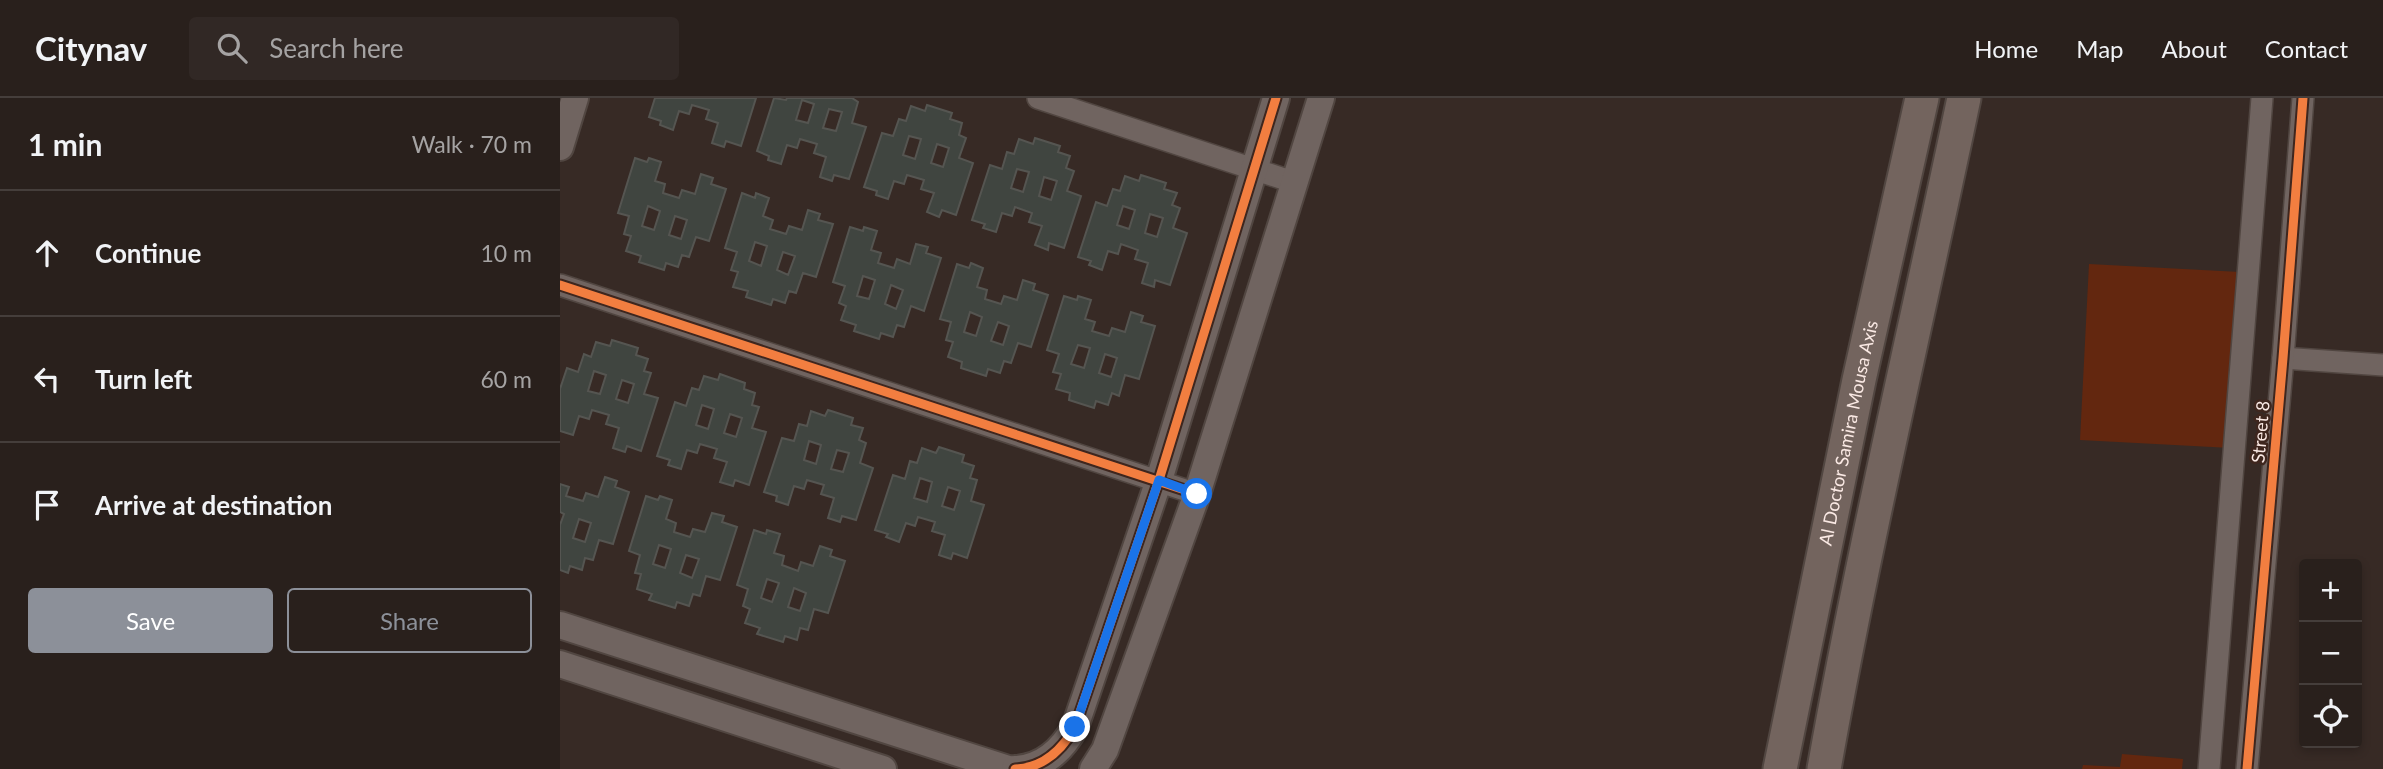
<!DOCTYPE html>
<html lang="en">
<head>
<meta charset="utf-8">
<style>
  body { margin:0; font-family:Lato,sans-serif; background:#312825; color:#f1f3f6 }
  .controls { position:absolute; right:21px; bottom:21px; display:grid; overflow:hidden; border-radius:7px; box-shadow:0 4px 10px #0003 }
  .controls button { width:63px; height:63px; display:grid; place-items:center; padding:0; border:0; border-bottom:2px solid #453e3b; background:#29201c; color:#f1f3f6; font:35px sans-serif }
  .stop { position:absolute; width:21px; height:21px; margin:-16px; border:5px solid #1a73e8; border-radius:50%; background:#fff }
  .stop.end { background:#1a73e8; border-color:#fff; box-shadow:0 2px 7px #0008 }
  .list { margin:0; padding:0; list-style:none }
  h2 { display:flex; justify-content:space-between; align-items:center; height:91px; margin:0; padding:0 28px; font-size:30px }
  h2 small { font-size:23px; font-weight:400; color:#a5a3a3 }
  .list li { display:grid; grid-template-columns:46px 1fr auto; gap:21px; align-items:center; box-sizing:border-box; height:126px; padding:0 28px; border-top:2px solid #453e3b }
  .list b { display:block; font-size:26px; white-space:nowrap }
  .list em { font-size:23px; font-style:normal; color:#a5a3a3 }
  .actions { display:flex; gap:14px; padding:21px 28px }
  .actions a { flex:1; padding:16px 0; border:2px solid #8c9099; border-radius:7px; text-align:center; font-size:24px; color:#8c9099 }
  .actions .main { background:#8c9099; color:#fff }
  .icon { flex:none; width:38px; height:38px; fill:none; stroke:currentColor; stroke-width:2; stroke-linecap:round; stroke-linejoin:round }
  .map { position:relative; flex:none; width:1823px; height:671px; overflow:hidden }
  header { display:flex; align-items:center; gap:42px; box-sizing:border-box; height:98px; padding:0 35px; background:#29201c; border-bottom:2px solid #453e3b }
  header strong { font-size:33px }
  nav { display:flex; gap:38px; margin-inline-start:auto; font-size:24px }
  .search { width:490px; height:63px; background:#312825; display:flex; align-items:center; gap:18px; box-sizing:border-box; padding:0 24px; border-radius:7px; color:#a5a3a3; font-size:26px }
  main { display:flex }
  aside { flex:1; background:#29201c }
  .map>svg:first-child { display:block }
</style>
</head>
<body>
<header>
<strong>Citynav</strong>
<div class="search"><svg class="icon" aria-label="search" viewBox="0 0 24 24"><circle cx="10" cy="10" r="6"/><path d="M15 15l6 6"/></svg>Search here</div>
<nav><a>Home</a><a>Map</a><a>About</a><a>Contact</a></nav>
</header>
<main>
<aside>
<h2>1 min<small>Walk · 70 m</small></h2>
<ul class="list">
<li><svg class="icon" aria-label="ahead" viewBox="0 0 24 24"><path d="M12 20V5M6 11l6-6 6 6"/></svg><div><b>Continue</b></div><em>10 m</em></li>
<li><svg class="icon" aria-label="left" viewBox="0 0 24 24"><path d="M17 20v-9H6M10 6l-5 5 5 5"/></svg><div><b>Turn left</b></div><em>60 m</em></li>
<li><svg class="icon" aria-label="arrive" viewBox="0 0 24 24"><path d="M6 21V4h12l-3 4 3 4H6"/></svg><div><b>Arrive at destination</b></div></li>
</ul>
<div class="actions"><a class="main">Save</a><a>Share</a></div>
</aside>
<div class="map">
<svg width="1823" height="671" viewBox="0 0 1823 671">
  <rect width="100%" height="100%" fill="#372a25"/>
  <g fill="#63270f">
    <path d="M1529,166L1680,174L1671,350L1520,342Z"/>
    <path d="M1562,656L1623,661L1622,671H1522L1523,667L1560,669Z"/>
  </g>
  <g fill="#404540" stroke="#555551" stroke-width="2" fill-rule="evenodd">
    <path d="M95,0H196L181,48L166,43L164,49L152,45L158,25L146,21L149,12L132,7L129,16L119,13L113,32L100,27L101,23L89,19Z"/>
    <path d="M214,0L226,2L227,0H292L298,4L292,25L306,29L289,81L274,77L272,83L260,79L266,59L254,55L257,46L240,41L237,50L227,47L221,66L208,62L209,58L197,53ZM242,2L254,6L248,25L236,22ZM269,11L282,14L276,33L263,30Z"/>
    <path d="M367,7L392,15L390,21L402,25L399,37L406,40L399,60L413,65L396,117L382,112L379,119L367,114L374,95L361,91L364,82L347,77L344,86L334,83L328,101L316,97L317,93L304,89L322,35L333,38L339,21L346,23L351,8L365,13ZM349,38L361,41L355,61L343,57ZM377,46L389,50L383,69L371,65Z"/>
    <path d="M475,40L500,48L498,54L510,58L506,70L514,73L507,93L521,98L504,150L489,145L488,152L475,147L482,128L469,124L472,115L455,109L452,118L442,115L436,134L423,130L425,126L412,122L430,67L442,71L447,54L454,56L459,41L473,46ZM457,71L469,74L463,94L451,90ZM484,79L497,83L491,102L479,98Z"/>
    <path d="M75,60L87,64L89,60L101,64L95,83L105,86L103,95L119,100L122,92L135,96L141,76L153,80L151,86L166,91L149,143L136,139L129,159L122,157L118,169L106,165L104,172L79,164L81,158L66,153L71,138L64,136L69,118L58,115ZM88,108L100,113L94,132L82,128ZM115,118L127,122L121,141L109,137Z"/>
    <path d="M581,77L606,85L604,91L617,95L612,107L620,110L613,130L627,135L610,187L595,182L594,189L582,185L588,165L575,161L578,152L561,146L558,156L548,153L542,172L529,167L531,163L518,159L536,104L547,108L553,91L560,93L565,78L579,83ZM563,108L575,112L569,131L557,127ZM590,116L603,120L597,139L585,135Z"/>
    <path d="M182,95L195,100L196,95L209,100L203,118L213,122L210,131L226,136L229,128L242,132L248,112L260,116L258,122L273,126L256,179L243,175L236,195L229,193L225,205L213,201L211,207L186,199L188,193L173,189L178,174L171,172L177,154L165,150ZM195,144L207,148L201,168L189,163ZM223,154L235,158L228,177L217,172Z"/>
    <path d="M290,129L303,133L304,129L317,133L311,152L321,155L318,165L334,170L337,161L350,166L356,146L368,149L366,155L381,160L364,213L351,208L344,229L337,227L333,239L321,235L319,241L294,233L296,227L281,222L286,208L279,205L285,188L273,184ZM303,178L315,182L309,201L297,198ZM331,187L343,192L336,211L325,206Z"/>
    <path d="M411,165L423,170L417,189L427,192L425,201L441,206L444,198L457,202L463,182L475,186L473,192L488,197L471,249L458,245L451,265L444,263L440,275L428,271L426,278L401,270L402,264L388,259L393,244L386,242L391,224L380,221L397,166L409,170ZM410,214L422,219L416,238L404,234ZM438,224L449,228L443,247L431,243Z"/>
    <path d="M504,198L517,202L518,198L531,202L525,221L535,224L532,233L549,238L552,230L565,234L571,214L583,218L581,224L595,228L579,281L565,277L559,298L552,295L548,307L536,303L534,310L509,302L510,295L496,291L501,276L493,274L499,256L487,252ZM518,247L530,250L524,270L511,266ZM545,256L557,260L551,279L539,275Z"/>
    <path d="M52,242L78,250L76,257L88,261L84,273L91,275L84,296L98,300L81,353L67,348L65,354L53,350L59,330L46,326L49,317L32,312L29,321L19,318L13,337L0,333V291L7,270L18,274L24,256L31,259L36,244L50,248ZM34,273L46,277L40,296L28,293ZM62,282L74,286L68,305L56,301Z"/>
    <path d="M160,276L185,285L184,291L195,295L192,307L199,309L192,330L206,334L189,387L175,382L173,388L160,384L167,364L154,360L157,351L140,346L137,355L127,352L121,371L108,367L110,362L97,358L115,304L126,308L132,290L139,292L144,278L158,282ZM142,307L154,311L148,331L136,327ZM170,316L182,320L176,339L164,335Z"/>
    <path d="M268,312L293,320L291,327L303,330L299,342L306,345L300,365L313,370L296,422L282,418L280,424L268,420L274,400L261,396L264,387L247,382L244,391L234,388L228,407L216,403L217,398L204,394L222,340L234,343L239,326L247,328L251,313L265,318ZM249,343L261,347L256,366L244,362ZM277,352L289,355L283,374L271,371Z"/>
    <path d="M379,349L404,357L402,364L414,368L410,380L417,382L411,403L424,407L407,460L393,455L391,461L379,457L385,437L372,433L375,424L358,419L355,428L346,425L339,444L326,439L328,436L315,432L333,377L345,381L350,363L357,365L362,350L376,355ZM360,380L372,384L367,404L354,400ZM388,389L400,393L394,412L382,408Z"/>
    <path d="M45,379L57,383L55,389L69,394L53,446L39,442L33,462L25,460L22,472L10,468L8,475L0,472V427L4,416L0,414V386L9,389L6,398L23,403L26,395L38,399ZM19,421L31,425L25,444L13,440Z"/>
    <path d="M86,398L98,402L100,398L112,402L106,421L116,425L114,434L130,439L133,431L145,434L152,415L164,418L162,424L177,429L160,482L146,478L140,498L133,496L129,508L117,504L115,510L89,502L92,496L77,491L81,476L75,475L80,457L69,453ZM99,447L111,451L105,470L93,466ZM126,457L139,461L132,480L120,475Z"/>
    <path d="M194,432L206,436L207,432L220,436L214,455L224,458L222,467L238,473L241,464L253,468L260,448L272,452L270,458L285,463L268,515L254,511L248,532L240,530L237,542L225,538L223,544L197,536L200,530L185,525L190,511L183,508L188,491L177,487ZM207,481L219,485L212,504L201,500ZM234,490L246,495L240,513L228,509Z"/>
  </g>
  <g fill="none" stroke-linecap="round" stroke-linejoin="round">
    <g stroke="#514641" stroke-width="24">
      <g id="minor">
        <path d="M478,0L733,84"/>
        <path d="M0,187L637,396"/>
        <path d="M1723,260L1823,267"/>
        <path d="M1649,671L1702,0"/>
        <path d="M1687,671L1723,260L1743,0"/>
      </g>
    </g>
    <g stroke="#514641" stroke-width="30">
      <g id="tertiary">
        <path d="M0,49L15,0"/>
        <path d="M0,527L448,671"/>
        <path d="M0,566L323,671"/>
        <path d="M455,671C483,670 502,652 515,629L599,382L716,0"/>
        <path d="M533,671L545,652L637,396L761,0"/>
      </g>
    </g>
    <g stroke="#514641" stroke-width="37">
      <g id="primary">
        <path id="s1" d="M1220,671L1299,282L1362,0"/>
        <path d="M1264,671C1304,446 1357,224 1404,0"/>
      </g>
    </g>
    <use href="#minor" stroke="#706460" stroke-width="21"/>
    <use href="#tertiary" stroke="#706460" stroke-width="26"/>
    <use href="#primary" stroke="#73645e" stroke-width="33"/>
    <g stroke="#3e261e" stroke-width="13">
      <g id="cycleway">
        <path d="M0,187L637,396"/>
        <path d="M455,671C483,670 502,652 515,629L599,382L716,0"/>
        <path d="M1687,671L1723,260L1743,0"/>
      </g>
    </g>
    <use href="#cycleway" stroke="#f27e40" stroke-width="9"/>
  </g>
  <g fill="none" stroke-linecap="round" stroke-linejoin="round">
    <path stroke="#1a73e8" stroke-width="9" d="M515,629L599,382L637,396"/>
  </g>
  <g text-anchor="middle" stroke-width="5" stroke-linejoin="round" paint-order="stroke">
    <g font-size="18" fill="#fae9e4" stroke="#3e261e">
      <text transform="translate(1701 334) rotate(-85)" y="6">Street 8</text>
      <text dy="6" stroke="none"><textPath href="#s1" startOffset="343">Al Doctor Samira Mousa Axis</textPath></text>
    </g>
  </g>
</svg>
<div class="controls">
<button>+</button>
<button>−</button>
<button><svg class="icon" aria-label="locate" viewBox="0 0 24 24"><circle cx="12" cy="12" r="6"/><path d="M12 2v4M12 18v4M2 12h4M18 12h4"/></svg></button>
</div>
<div class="stop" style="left:637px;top:396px"></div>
<div class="stop end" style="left:515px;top:629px"></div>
</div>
</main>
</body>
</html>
